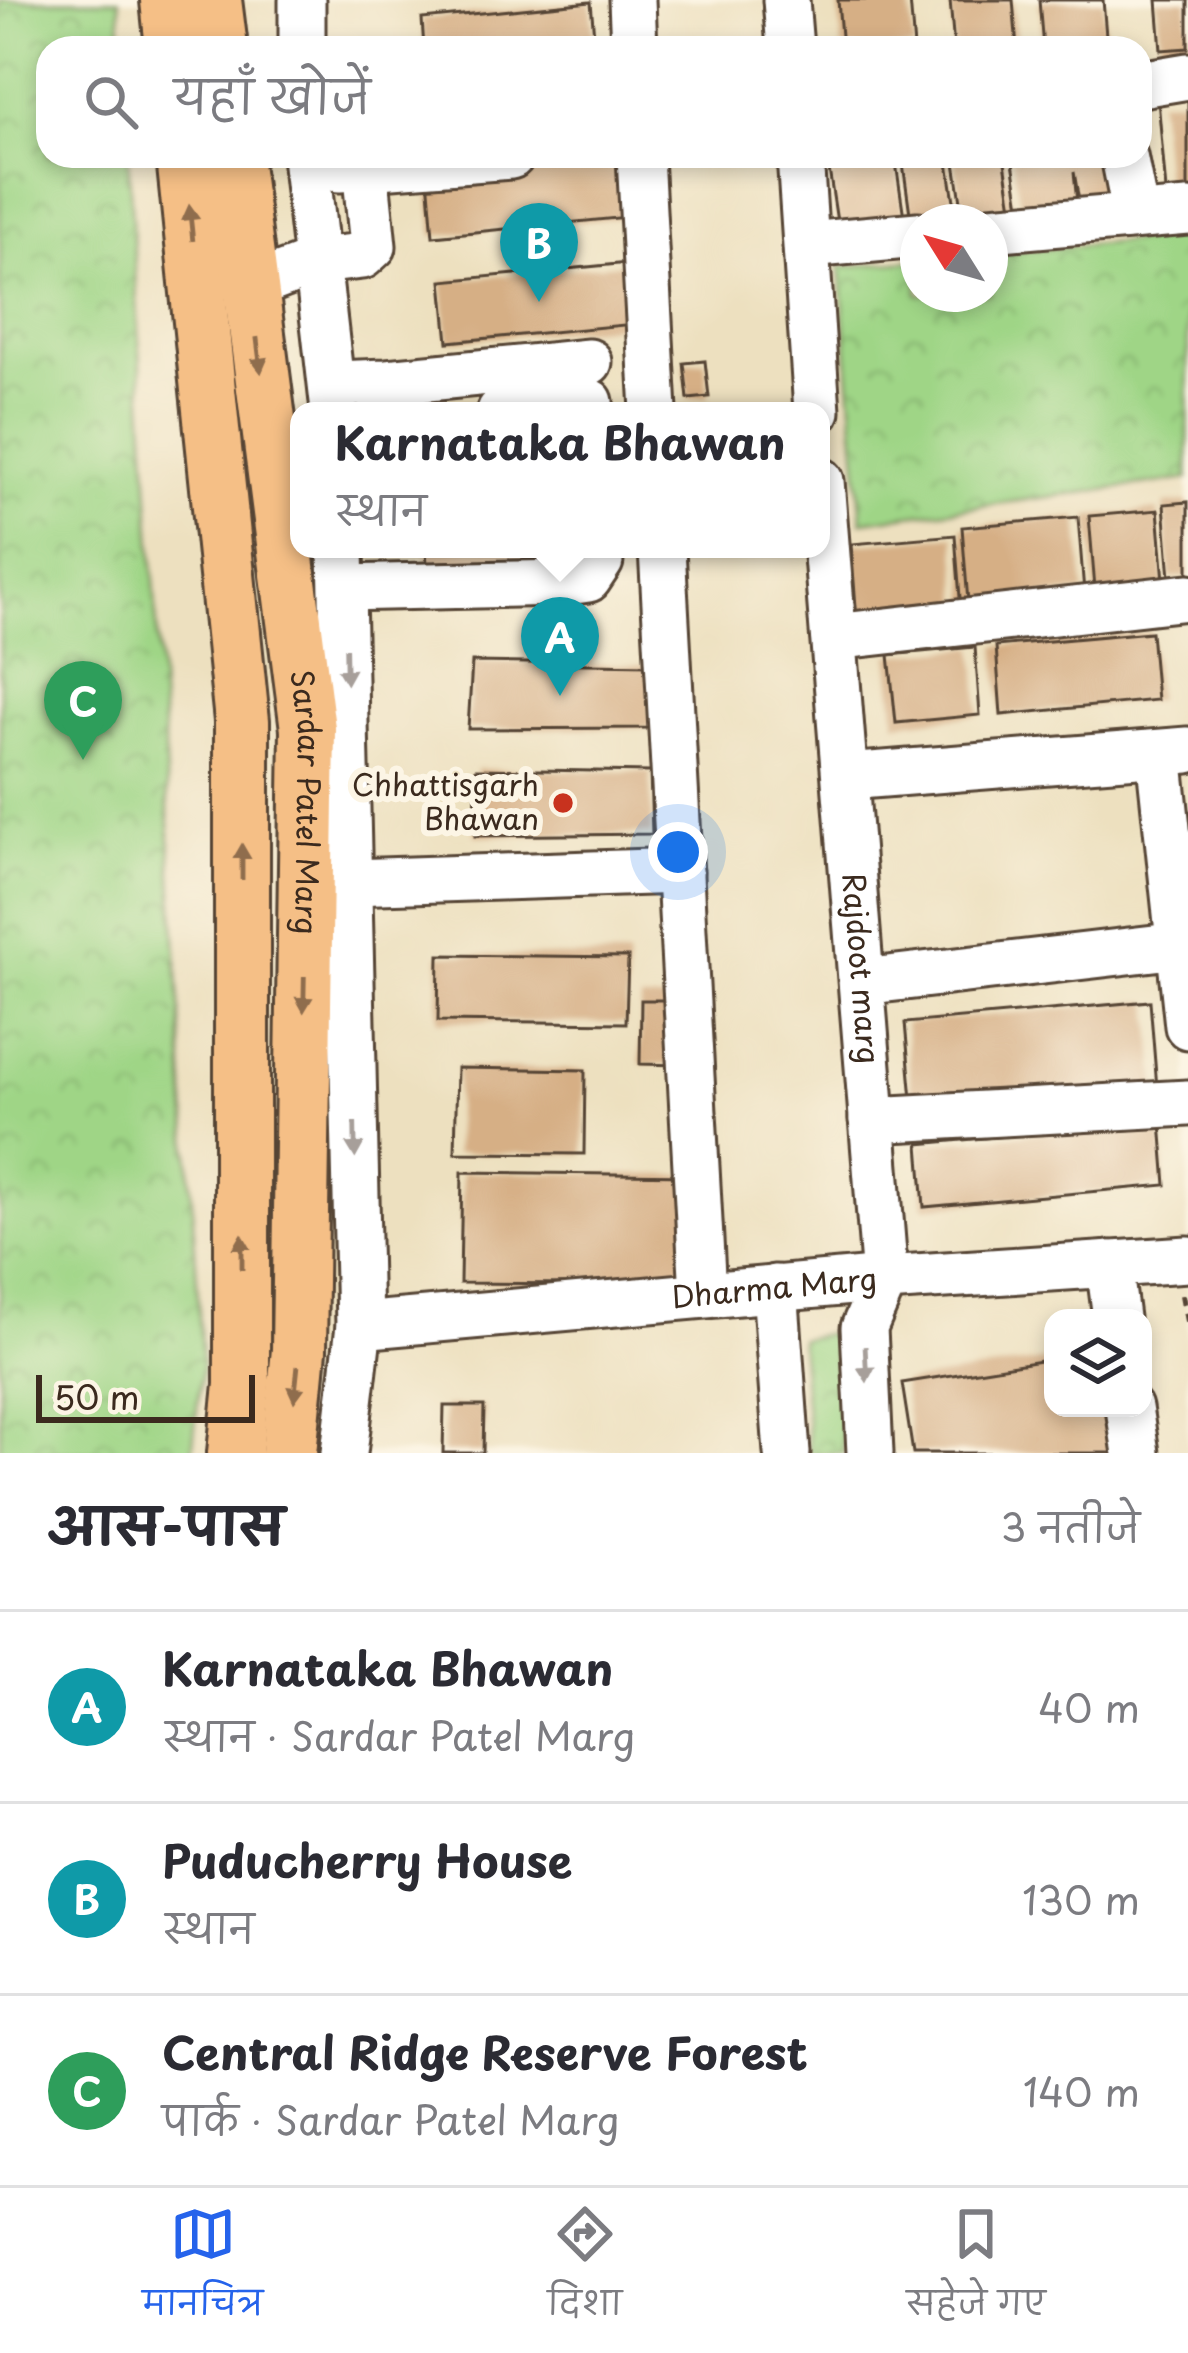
<!DOCTYPE html>
<html lang="hi">
<head>
<meta charset="utf-8">
<style>
  body { margin:0; font-family:"Playpen Sans","Playpen Sans Deva",sans-serif; background:#f7f7f7; color:#2b2b33 }
  .controls { position:absolute; right:36px; bottom:36px; display:grid; overflow:hidden; border-radius:24px; box-shadow:0 6px 18px #0003 }
  .controls button { width:108px; height:108px; display:grid; place-items:center; padding:0; border:0; border-bottom:3px solid #e1e1e2; background:#fff; color:#2b2b33; font:60px sans-serif }
  .compass { position:absolute; left:900px; top:204px; width:108px; height:108px; border-radius:50%; background:#fff; box-shadow:0 6px 18px #0003; rotate:307deg }
  .scale { position:absolute; left:36px; bottom:30px; width:219px; box-sizing:border-box; padding-left:12px; border:6px solid #3b2a1e; border-top:0; font-size:33px; line-height:42px; white-space:nowrap; color:#3b2a1e; -webkit-text-stroke:9px #fcf5e5; paint-order:stroke }
  .you { position:absolute; left:678px; top:852px; width:42px; height:42px; margin:-30px; border:9px solid #fff; border-radius:50%; background:#1a73e8; box-shadow:0 0 0 18px #1a73e833 }
  .badge { display:grid; place-items:center; width:78px; height:78px; border-radius:50%; background:#2563eb; color:#fff; font-size:39px; font-weight:700 }
  .pin { position:absolute; translate:-50% -99px; filter:drop-shadow(0 3px 6px #0008) }
  .pin::after { content:''; position:absolute; top:63px; width:42px; height:36px; background:inherit; clip-path:polygon(0 0,100% 0,50% 100%) }
  .popup { position:absolute; left:290px; top:402px; width:540px; height:156px; box-sizing:border-box; display:grid; place-content:center; border-radius:24px; background:#fff; filter:drop-shadow(0 3px 9px #0005); font-size:39px; white-space:nowrap; color:#7c7c81 }
  .popup b { font-size:45px; color:#2b2b33 }
  .popup::after { content:''; position:absolute; left:50%; top:100%; margin-left:-24px; border:24px solid transparent; border-top-color:#fff }
  .list { margin:0; padding:0; list-style:none }
  h2 { display:flex; justify-content:space-between; align-items:center; height:156px; margin:0; padding:0 48px; font-size:51px }
  h2 small { font-size:39px; font-weight:400; color:#7c7c81 }
  .list li { display:grid; grid-template-columns:78px 1fr auto; gap:36px; align-items:center; box-sizing:border-box; height:192px; padding:0 48px; border-top:3px solid #e1e1e2 }
  .list b { display:block; font-size:45px; white-space:nowrap }
  .list p { margin:0; font-size:39px; white-space:nowrap; color:#7c7c81 }
  .list em { font-size:39px; font-style:normal; color:#7c7c81 }
  .icon { flex:none; width:66px; height:66px; fill:none; stroke:currentColor; stroke-width:2; stroke-linecap:round; stroke-linejoin:round }
  .map { position:relative; flex:none; width:1188px; height:1453px; overflow:hidden }
  .search { position:absolute; background:#fff; box-shadow:0 6px 18px #0003; left:36px; right:36px; top:36px; height:132px; display:flex; align-items:center; gap:30px; box-sizing:border-box; padding:0 42px; border-radius:36px; color:#7c7c81; font-size:45px }
  .sheet { height:732px; background:#fff }
  nav { display:flex; justify-content:space-around; align-items:center; box-sizing:border-box; height:168px; border-top:3px solid #e1e1e2; background:#fff; font-size:33px; color:#7c7c81 }
  nav a { display:grid; justify-items:center; gap:6px }
  nav .on { color:#2563eb }
  .map>svg:first-child { display:block }
</style>
</head>
<body>
<div class="map">
<svg width="1188" height="1453" viewBox="0 0 1188 1453">
  <defs>
    <pattern id="park-crowns" width="20" height="18" patternUnits="userSpaceOnUse" patternTransform="scale(3)"><rect width="20" height="18" fill="#9fd586"/><path d="M2 6a3 3 0 1 1 6 0M12 15a3 3 0 1 1 6 0" fill="none" stroke="#8ab773"/></pattern>
  </defs>
  <rect width="100%" height="100%" fill="#fcf5e5"/>
  <filter id="ink" filterUnits="userSpaceOnUse"><feTurbulence type="fractalNoise" baseFrequency=".00833" numOctaves="2"/><feDisplacementMap in="SourceGraphic" scale="24" xChannelSelector="R" yChannelSelector="G"/><feConvolveMatrix kernelMatrix="1 2 1 2 8 2 1 2 1" color-interpolation-filters="sRGB"/></filter>
  <filter id="wash" filterUnits="userSpaceOnUse"><feTurbulence type="fractalNoise" baseFrequency=".004" numOctaves="4" result="noise"/><feDisplacementMap in="SourceGraphic" scale="48" xChannelSelector="R" yChannelSelector="G"/><feGaussianBlur stdDeviation="2.7" result="paint"/><feColorMatrix in="noise" values="0 0 0 0 0 0 0 0 0 0 0 0 0 0 0 0 0 1.4 0 .05"/><feComposite in="paint" operator="in"/></filter>
  <g filter="url(#wash)">
    <rect width="100%" height="100%" fill="#ede0bf"/>
    <g fill="url(#park-crowns)" stroke="#6d8052" stroke-width="3">
      <path d="M0,0H119L122,48H48V156H128L202,1364L192,1453H0Z"/>
      <path d="M1188,236V479L862,521L840,267L918,260V294H990V254Z"/>
      <path d="M833,1332L843,1453H809L800,1340Z"/>
    </g>
    <g id="blocks">
      <g fill="#d6af85">
        <path d="M838,0H910L914,48H842Z"/>
        <path d="M950,0H1013L1017,48H954Z"/>
        <path d="M1039,0H1103L1107,48H1043Z"/>
        <path d="M1157,0H1188V48L1161,50Z"/>
        <path d="M591,2L595,48H424L422,19Z"/>
        <path d="M1188,98V189L1166,191L1158,100Z"/>
        <path d="M827,156H895L905,224L839,235Z"/>
        <path d="M902,156H947L956,214L911,221Z"/>
        <path d="M954,156H1004L1012,207L963,214Z"/>
        <path d="M1012,156H1120L1127,199L1080,207L1074,172L1077,203L1021,212Z"/>
        <path d="M622,157L628,217L433,236L428,177Z"/>
        <path d="M629,263L635,324L448,342L442,281Z"/>
        <path d="M705,361L709,397L688,399L684,363Z"/>
        <path d="M1188,502V577L1170,578L1164,504Z"/>
        <path d="M1158,510L1165,593L1096,600L1089,516Z"/>
        <path d="M1078,517L1084,592L968,602L962,527Z"/>
        <path d="M955,535L961,610L857,619L851,544Z"/>
        <path d="M426,549H555V576L428,581Z"/>
        <path d="M1151,632L1157,700L1001,715L996,646Z"/>
        <path d="M975,647L980,715L896,723L889,655Z"/>
        <path d="M472,662L650,665L651,728L468,729Z"/>
        <path d="M476,769L650,772L652,834L475,836Z"/>
        <path d="M439,955L628,957L626,1023L438,1021Z"/>
        <path d="M641,1000H680L679,1065L640,1064Z"/>
        <path d="M1150,1001L1157,1088L913,1110L905,1023Z"/>
        <path d="M457,1068L585,1070L584,1154L455,1153Z"/>
        <path d="M1161,1122L1166,1185L924,1207L919,1144Z"/>
        <path d="M462,1172L691,1175L689,1285L460,1283Z"/>
        <path d="M1053,1359V1408H1112L1119,1453H913L902,1383Z"/>
        <path d="M444,1406H484L483,1453H443Z"/>
      </g>
    </g>
  </g>
  <g filter="url(#ink)">
    <use href="#blocks" fill-opacity="0" stroke="#564536" stroke-width="3"/>
    <g fill="none" stroke-linecap="round" stroke-linejoin="round">
      <g stroke="#564536" stroke-width="51">
        <g id="minor">
          <path d="M632,0L634,48"/>
          <path d="M786,0L790,48"/>
          <path d="M302,48V0"/>
          <path d="M1140,84L1188,76"/>
          <path d="M305,156L334,411"/>
          <path d="M640,156L654,411"/>
          <path d="M800,156L817,411"/>
          <path d="M1124,156L1136,216"/>
          <path d="M339,169L511,156"/>
          <path d="M990,229L1188,212"/>
          <path d="M808,245L918,235"/>
          <path d="M251,287L319,261L362,256L373,246L365,167"/>
          <path d="M333,384L387,382L589,362"/>
          <path d="M500,411L590,402L591,411"/>
          <path id="s1" d="M821,481L885,1279L864,1328L870,1453"/>
          <path d="M341,549L359,1326L344,1453"/>
          <path d="M662,549L703,1294"/>
          <path d="M343,588L561,583L588,579L600,561V549"/>
          <path d="M834,637L1188,597"/>
          <path d="M1159,753L1188,1026"/>
          <path d="M846,777L1188,750"/>
          <path d="M350,882L680,871"/>
          <path d="M862,982L1180,945"/>
          <path d="M872,1120L1188,1103"/>
          <path d="M1109,1264L1116,1318"/>
          <path d="M775,1288L787,1453"/>
          <path id="s2" d="M359,1326L885,1279L1188,1259"/>
          <path d="M1129,1408L1136,1453"/>
        </g>
      </g>
      <g stroke="#564536" stroke-width="60">
        <g id="major">
          <path d="M168,0L173,48"/>
          <path d="M214,0L220,48"/>
          <path d="M184,156L242,721V1385L235,1453"/>
          <path id="s3" d="M234,156L308,729L299,1350L289,1453"/>
        </g>
      </g>
      <path stroke="#564536" stroke-width="6" stroke-dasharray="9 9" stroke-linecap="butt" d="M1182,1295L1188,1327"/>
      <use href="#minor" stroke="#fff" stroke-width="45"/>
      <use href="#major" stroke="#f5bf86" stroke-width="54"/>
    </g>
    <defs><path id="oneway-solid" d="M-6-.8H1V-3.2L6.5 0L1 3.2V.8H-6Z" transform="scale(3)"/></defs>
    <g fill="#8f6d4d">
      <use href="#oneway-solid" transform="translate(191 223) rotate(-96)"/>
      <use href="#oneway-solid" transform="translate(259 355) rotate(83)"/>
      <use href="#oneway-solid" transform="translate(242 862) rotate(-90)"/>
      <use href="#oneway-solid" transform="translate(304 994) rotate(91)"/>
      <use href="#oneway-solid" transform="translate(242 1252) rotate(-90)"/>
      <use href="#oneway-solid" transform="translate(296 1384) rotate(96)"/>
    </g>
    <g fill="#a79f9a">
      <use href="#oneway-solid" transform="translate(346 666) rotate(89)"/>
      <use href="#oneway-solid" transform="translate(355 1140) rotate(89)"/>
      <use href="#oneway-solid" transform="translate(866 1364) rotate(87)"/>
    </g>
  </g>
  <circle fill="#c8321e" stroke="#fcf5e5" stroke-width="4.5" cx="563" cy="803" r="12"/>
  <g text-anchor="middle" stroke-width="12" stroke-linejoin="round" paint-order="stroke">
    <g font-size="30" fill="#3b2a1e" stroke="#fcf5e5" text-anchor="end">
      <text x="539" y="796">Chhattisgarh<tspan x="539" dy="34">Bhawan</tspan></text>
    </g>
    <g font-size="30" fill="#3b2a1e" stroke="#fcf5e5">
      <text dy="10" stroke="none"><textPath href="#s3" startOffset="651">Sardar Patel Marg</textPath></text>
      <text dy="10" stroke="none"><textPath href="#s1" startOffset="489">Rajdoot marg</textPath></text>
      <text dy="10" stroke="none"><textPath href="#s2" startOffset="417">Dharma Marg</textPath></text>
    </g>
  </g>
</svg>
<div class="controls">
<button><svg class="icon" aria-label="layers" viewBox="0 0 24 24"><path d="M12 4l9 5-9 5-9-5zM3 14l9 5 9-5"/></svg></button>
</div>
<svg class="compass" viewBox="-18 -18 36 36"><path d="M0-13l5 13h-10z" fill="#e53935"/><path d="M0 13l5-13h-10z" fill="#7c7c81"/></svg>
<div class="scale">50 m</div>
<div class="you"></div>
<div class="pin badge" style="left:560px;top:696px;background:#0f9aa8">A</div>
<div class="popup"><b>Karnataka Bhawan</b>स्थान</div>
<div class="pin badge" style="left:539px;top:302px;background:#0f9aa8">B</div>
<div class="pin badge" style="left:83px;top:760px;background:#2e9e5b">C</div>
<div class="search"><svg class="icon" aria-label="search" viewBox="0 0 24 24"><circle cx="10" cy="10" r="6"/><path d="M15 15l6 6"/></svg>यहाँ खोजें</div>
</div>
<section class="sheet">
<h2>आस-पास<small>3 नतीजे</small></h2>
<ul class="list">
<li><span class="badge" style="background:#0f9aa8">A</span><div><b>Karnataka Bhawan</b><p>स्थान · Sardar Patel Marg</p></div><em>40 m</em></li>
<li><span class="badge" style="background:#0f9aa8">B</span><div><b>Puducherry House</b><p>स्थान</p></div><em>130 m</em></li>
<li><span class="badge" style="background:#2e9e5b">C</span><div><b>Central Ridge Reserve Forest</b><p>पार्क · Sardar Patel Marg</p></div><em>140 m</em></li>
</ul>
</section>
<nav>
<a class="on"><svg class="icon" aria-label="map" viewBox="0 0 24 24"><path d="M3 6l6-2 6 2 6-2v14l-6 2-6-2-6 2zM9 4v14M15 6v14"/></svg>मानचित्र</a>
<a><svg class="icon" aria-label="directions" viewBox="0 0 24 24"><path d="M12 3l9 9-9 9-9-9zM9 14v-3h6M13 9l2 2-2 2"/></svg>दिशा</a>
<a><svg class="icon" aria-label="saved" viewBox="0 0 24 24"><path d="M7 4h10v16l-5-4-5 4z"/></svg>सहेजे गए</a>
</nav>
</body>
</html>
